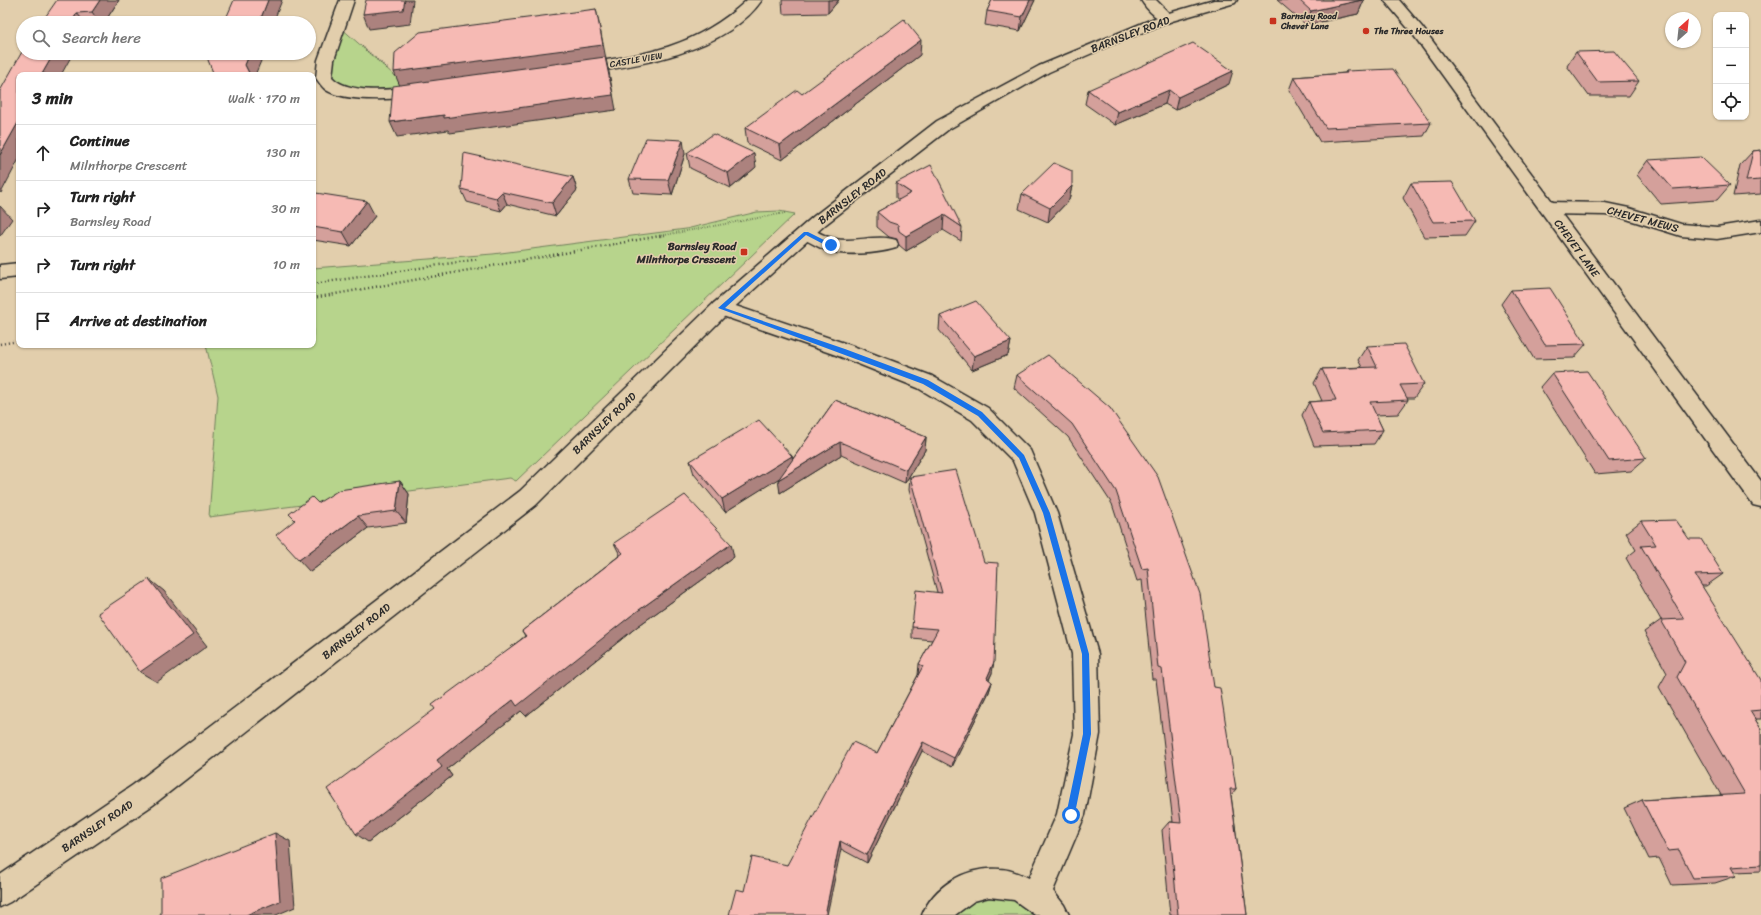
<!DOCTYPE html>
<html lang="en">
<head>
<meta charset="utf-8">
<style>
  body { margin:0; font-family:Sriracha,sans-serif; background:#f2f2f2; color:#222 }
  .controls { position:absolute; right:12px; top:12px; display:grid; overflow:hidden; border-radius:8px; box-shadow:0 1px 3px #0004 }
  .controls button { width:36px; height:36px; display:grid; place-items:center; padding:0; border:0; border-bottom:1px solid #e0e0e0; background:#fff; color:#222; font:20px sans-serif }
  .compass { position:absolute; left:1665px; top:12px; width:36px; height:36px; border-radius:50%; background:#fff; box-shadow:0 1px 3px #0004; rotate:27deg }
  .stop { position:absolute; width:12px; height:12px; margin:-9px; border:3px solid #1a73e8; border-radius:50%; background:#fff }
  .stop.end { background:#1a73e8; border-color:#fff; box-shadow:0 1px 4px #0008 }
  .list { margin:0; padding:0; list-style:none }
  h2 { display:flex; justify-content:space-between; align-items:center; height:52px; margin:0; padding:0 16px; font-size:17px }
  h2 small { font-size:13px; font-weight:400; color:#767676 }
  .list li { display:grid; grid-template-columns:26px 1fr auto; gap:12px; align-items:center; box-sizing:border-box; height:56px; padding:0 16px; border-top:1px solid #e0e0e0 }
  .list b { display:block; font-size:15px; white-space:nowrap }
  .list p { margin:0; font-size:13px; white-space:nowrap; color:#767676 }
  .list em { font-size:13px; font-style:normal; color:#767676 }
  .icon { flex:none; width:22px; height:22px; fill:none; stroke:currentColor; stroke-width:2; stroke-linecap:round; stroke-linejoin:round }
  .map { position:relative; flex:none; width:1761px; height:915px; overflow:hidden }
  .search { position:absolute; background:#fff; box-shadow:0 1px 3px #0004; left:16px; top:16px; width:300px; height:44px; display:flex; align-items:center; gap:10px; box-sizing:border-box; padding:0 14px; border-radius:22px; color:#767676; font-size:15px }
  .panel { position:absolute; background:#fff; box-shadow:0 1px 3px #0004; left:16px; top:72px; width:300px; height:276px; border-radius:8px }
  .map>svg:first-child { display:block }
</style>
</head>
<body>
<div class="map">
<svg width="1761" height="915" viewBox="0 0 1761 915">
  <rect width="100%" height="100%" fill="#e2ceac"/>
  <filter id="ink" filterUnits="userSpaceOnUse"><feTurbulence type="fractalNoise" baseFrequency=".025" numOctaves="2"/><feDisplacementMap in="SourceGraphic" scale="8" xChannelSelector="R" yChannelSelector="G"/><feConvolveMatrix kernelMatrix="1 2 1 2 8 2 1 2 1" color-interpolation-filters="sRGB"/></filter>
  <g filter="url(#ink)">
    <g fill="#b7d48c" stroke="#71805c">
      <path d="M339,26L413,92L334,88L326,60Z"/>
      <path d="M779,211L795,214L516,481L510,478L209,517L218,396L206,345H313V268L493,254L686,229L757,212Z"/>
      <path d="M974,884L1054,915H937Z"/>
    </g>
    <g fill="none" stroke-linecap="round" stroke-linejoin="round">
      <g stroke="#2b2b2b" stroke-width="3">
        <g id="minor">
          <path d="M340,0H354L334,60L332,77C349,96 398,89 421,86L427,88L429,91L427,94C405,100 345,103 326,90C322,87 319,82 316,78L318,60Z"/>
          <path d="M747,0H762C725,53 637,66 578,74L573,72L570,69L573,66L578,64C645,55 695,48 747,0Z"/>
          <path d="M1141,0H1156L1174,18L1172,21C1160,24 1147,10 1141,0Z"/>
          <path d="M1548,202L1605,203L1629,208L1681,224L1717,227L1761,220V232L1717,239L1681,236L1620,217L1605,215L1548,214L1542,212L1539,208L1542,204Z"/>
          <path d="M806,227C816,230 825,237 835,239C855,243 877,234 896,240L898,244L896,248C877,254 843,256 825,250C816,246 808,241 800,237L797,233L800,229Z"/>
          <path d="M19,263V277L0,279V265Z"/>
          <path d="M721,301L850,345L932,376L988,408L1030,450L1057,513L1098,654L1100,734L1085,815L1053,891L1064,905L1069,915H1035L1014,900L989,897L974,901L955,915H922C934,885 967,866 1000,869C1010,869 1020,874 1029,878L1057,814L1074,734L1072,654L1035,513L1013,461L972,420L918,388L836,355L714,313L711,308L714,303Z"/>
        </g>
      </g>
      <g stroke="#2b2b2b" stroke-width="3">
        <g id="major">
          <path d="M1214,0H1237L1235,3L1172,21L1113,44L1049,72L949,129L826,224L728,313L536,505L153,805L10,902L0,907V875L133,785L520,491L714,303L814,216L937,121L1039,66L1162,15Z"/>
          <path d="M1384,0H1399L1422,27L1761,481V507L1753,505L1412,33Z"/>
        </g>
      </g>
      <g stroke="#2b2b2b" stroke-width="2" stroke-dasharray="0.5 2" stroke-linecap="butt">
        <path d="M360,45L388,69"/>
        <path d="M659,236L785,213"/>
      </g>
      <g stroke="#2b2b2b" stroke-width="2.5" stroke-dasharray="1 3" stroke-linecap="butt">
        <path d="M313,284L479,259"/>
        <path d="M313,298L665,235"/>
        <path d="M0,344L19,341"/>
      </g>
      <use href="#minor" fill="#e2ceac" fill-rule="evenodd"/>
      <use href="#major" fill="#e2ceac" fill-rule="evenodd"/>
    </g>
    <g fill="#d4a09b" stroke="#2b2b2b">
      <path d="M119,0L104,23H41Z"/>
      <path d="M782,0H839L828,13L783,14Z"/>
      <path d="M992,0H1035L1020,31L985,25L987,11Z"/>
      <path d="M1277,0H1364L1358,14L1306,25Z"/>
      <path d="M1576,52L1639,81L1629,96H1589L1567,66Z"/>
      <path d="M920,55L782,160L747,143L745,128L802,94Z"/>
      <path d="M1346,71L1431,123L1424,136L1320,142L1289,90L1294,77L1345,73Z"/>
      <path d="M1229,84L1175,110L1165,104L1115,125L1085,104L1088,90Z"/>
      <path d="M1761,150V194L1733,196L1740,165L1753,151Z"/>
      <path d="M687,153L756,167L731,188L690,168Z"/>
      <path d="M685,154L672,195L633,193L629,179Z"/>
      <path d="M1648,160L1730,185L1717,200L1661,204L1637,175Z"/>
      <path d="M573,177L577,190L556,216L507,204L501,211L467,202L461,189Z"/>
      <path d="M896,183L962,227L961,241L943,230L906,251L899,245L897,239L889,237L877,227V212L899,200L896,198Z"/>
      <path d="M1411,183L1475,221L1465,236L1424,237L1403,198Z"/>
      <path d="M1072,186L1069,200L1048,222L1019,209L1022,194Z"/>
      <path d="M313,197L375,216L351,246L313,240Z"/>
      <path d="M1511,290L1586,344L1574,358L1534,359L1501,304Z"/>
      <path d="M940,316L1011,341L1008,355L972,370L939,330Z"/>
      <path d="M1367,346L1424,384L1414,398H1407L1408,400L1398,414L1376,415L1383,430L1374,444L1314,446L1302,415L1309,402L1322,401L1314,383L1322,369L1362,367L1358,360Z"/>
      <path d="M1552,373L1646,458L1631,471L1595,474L1540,387Z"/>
      <path d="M1017,375L1110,408L1214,687L1236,789L1231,795L1247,915H1170L1162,830L1169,822H1173L1156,679H1152L1142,580L1137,581L1112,504L1068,437L1014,388Z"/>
      <path d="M835,400L926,437L925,450L905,483L841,455L780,493V477L725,512L694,474L690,461L792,456V460Z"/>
      <path d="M910,477L992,673L989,680L992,682L989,692L952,767L922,751L867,863L841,849L744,891L787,865L877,753L918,675L919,664L932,640L912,638V627L937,592L909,490Z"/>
      <path d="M400,481L409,494L406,523L368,528L310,572L318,503Z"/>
      <path d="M1641,521L1689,539L1723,574L1706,586H1702L1761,710V719H1755L1761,729V871L1734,872L1736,876L1715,883L1672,885L1659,858L1649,859L1624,808L1642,800L1721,795L1659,687L1667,673L1644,632L1661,620L1626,558L1636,550L1626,533Z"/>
      <path d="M614,543L734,557L638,626L526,716L521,711L447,769L452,776L368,842L435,709L525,636L522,631L620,555Z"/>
    </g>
    <g fill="#ac827e" stroke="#2b2b2b">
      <path d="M100,0H119L104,23H100L92,12Z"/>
      <path d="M268,0H282L273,23H259Z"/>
      <path d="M405,0H413L410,24L369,29L363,14Z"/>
      <path d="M828,0H839L828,13Z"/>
      <path d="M1030,0H1035L1020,31L1022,17Z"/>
      <path d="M1362,0H1364L1358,14L1306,25L1311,11Z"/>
      <path d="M596,9L599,23L606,59L609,72L616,110L450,133L448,130L397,137L390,122L444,115L400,86L394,72Z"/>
      <path d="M77,13L85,23H71Z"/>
      <path d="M921,40L920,55L782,160L780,145Z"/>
      <path d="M54,53H73L61,75H43L42,74Z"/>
      <path d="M250,53H261L259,58L261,61L255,75H250L245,65Z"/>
      <path d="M1233,71L1229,84L1175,110L1178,97Z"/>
      <path d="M1169,90L1165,104L1115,125L1118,112Z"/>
      <path d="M19,121V159L1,193L0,192V155Z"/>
      <path d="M683,140L685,154L672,195L668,180Z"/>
      <path d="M754,153L756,167L731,188L728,173Z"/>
      <path d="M573,177L577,190L556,216L552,203Z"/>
      <path d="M1072,186L1069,200L1048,222L1050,208Z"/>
      <path d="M502,192L507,204L501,211L496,198Z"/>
      <path d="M367,201L375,216L351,246L343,232Z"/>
      <path d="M0,206L12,219L0,236Z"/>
      <path d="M944,215L943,230L906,251V236Z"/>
      <path d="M1011,341L1008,355L972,370L974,356Z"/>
      <path d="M926,437L925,450L905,483L906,470Z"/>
      <path d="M840,442L841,455L780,493L778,480Z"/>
      <path d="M792,456L794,469L725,512L722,499Z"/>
      <path d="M400,481L409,494L406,523L396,511Z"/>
      <path d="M358,516L368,528L310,572L299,560Z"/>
      <path d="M731,544L734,557L638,626L526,716L521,711L447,769L452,776L368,842L356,834L437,760L513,700Z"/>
      <path d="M149,579L164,591L207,646L157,682L140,672Z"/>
      <path d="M994,662L992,673L984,689L987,678Z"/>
      <path d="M992,682L989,692L952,767L954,758Z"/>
      <path d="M923,742L922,751L867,863V855Z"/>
      <path d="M275,833L290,841L295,907L276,915H246Z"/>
      <path d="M840,841L841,849L827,915H825Z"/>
    </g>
    <g fill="#f6bab4" stroke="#2b2b2b">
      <path d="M57,0H100L92,12L77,13L71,23H41Z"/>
      <path d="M234,0H268L259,23H224Z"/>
      <path d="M366,0H405L403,10L363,14Z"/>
      <path d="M992,0H1030L1022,17L987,11Z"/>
      <path d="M1299,0H1362L1311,11Z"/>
      <path d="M596,9L603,45L394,72L395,53L420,32Z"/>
      <path d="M904,19L921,40L780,145L745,128L797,90L802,94Z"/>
      <path d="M1193,43L1233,71L1178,97L1169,90L1118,112L1088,90Z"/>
      <path d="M23,50V53H54L42,74H46L45,75H19V121L0,155V91Z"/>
      <path d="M1614,51L1639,81L1598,82L1576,52Z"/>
      <path d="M211,53H250L245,65L250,75H214L208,60Z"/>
      <path d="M605,57L613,95L444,118V115L390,122L393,86Z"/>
      <path d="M1393,69L1431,123L1326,128L1294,77L1347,73L1346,71Z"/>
      <path d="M713,134L754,153L728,173L687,153Z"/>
      <path d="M646,138L683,140L668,180L629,179Z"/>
      <path d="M1761,150V180L1746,181L1753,151Z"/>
      <path d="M464,153L573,177L552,203L502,192L496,198L461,189Z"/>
      <path d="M1701,157L1730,185L1673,189L1648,160Z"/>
      <path d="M1054,163L1072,171V186L1050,208L1022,194Z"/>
      <path d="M931,165L962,227L944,215L906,236L899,231L898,225L889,222L877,212L911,193L896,183Z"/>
      <path d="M1452,182L1475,221L1433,222L1411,183Z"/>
      <path d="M316,193L367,201L343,232L313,227V197Z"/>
      <path d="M1550,288L1586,344L1545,345L1511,290Z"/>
      <path d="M976,301L1011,341L974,356L940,316Z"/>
      <path d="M1404,344L1424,384L1400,385L1408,400L1370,402L1383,430L1323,433L1309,402L1336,400L1322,369L1377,367L1367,346Z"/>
      <path d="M1048,355L1110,408L1158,477L1200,594L1214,687L1220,688L1236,789H1230L1247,915H1178L1169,822L1181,823L1162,669L1158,668L1148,568L1142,569L1116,491L1072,424L1017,375Z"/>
      <path d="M1587,371L1646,458L1609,461L1552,373Z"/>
      <path d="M835,400L926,437L906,470L840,442L778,480Z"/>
      <path d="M759,420L792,456L722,499L690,461Z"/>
      <path d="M956,470L984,562L998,563L994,662L987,678L992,682L954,758L923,742L867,855L840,841L825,915H729L736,889L744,891L752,857L787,865L853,742L877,753L923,666L919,664L938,629L912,627L916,590L942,593L910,477Z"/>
      <path d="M400,481L396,511L358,516L299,560L276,535L295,520L289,514L312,497L318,503L339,490Z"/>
      <path d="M685,495L731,544L632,615L517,706L513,700L437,760L442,767L356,834L327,789L435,709L432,705L526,636L522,631L623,553L614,543Z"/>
      <path d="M1676,520L1689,539H1701L1723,574L1695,575L1761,680V710L1750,711L1761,729V865L1731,867L1736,876L1693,878L1679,850L1668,851L1642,800L1745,794L1677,677L1685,662L1661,620L1684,619L1641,546L1656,545L1641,521Z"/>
      <path d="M149,579L193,635L140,672L98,613Z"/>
      <path d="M275,833L280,901L246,915H159L161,914V878Z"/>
    </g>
  </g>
  <path fill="#1a73e8" d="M804,232H808L834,245L829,247L806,235L725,308L845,349L928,380L982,412L1024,455L1050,513L1089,654L1091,734L1074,818H1068L1066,815L1083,734L1082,654L1043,513L1019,458L978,416L923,384L718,308Z"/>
  <g fill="#c8321e" stroke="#e2ceac" stroke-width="1.5">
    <rect x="1269" y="17" width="8" height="8" rx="2"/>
    <circle cx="1366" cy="31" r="4"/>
    <rect x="740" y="248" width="8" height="8" rx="2"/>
  </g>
  <g text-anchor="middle" stroke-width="3" stroke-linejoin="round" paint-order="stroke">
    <g font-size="9" font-weight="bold" fill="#2b2b2b" stroke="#e2ceac" text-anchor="start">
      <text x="1281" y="19">Barnsley Road<tspan x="1281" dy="10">Chevet Lane</tspan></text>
      <text x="1374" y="34">The Three Houses</text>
    </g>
    <g font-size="9" fill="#2b2b2b" stroke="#e2ceac">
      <text transform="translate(636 60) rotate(-10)" y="3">CASTLE VIEW</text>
    </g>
    <g font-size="11" fill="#2b2b2b" stroke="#e2ceac">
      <text transform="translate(1130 34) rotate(-21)" y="4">BARNSLEY ROAD</text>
      <text transform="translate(852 196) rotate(-38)" y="4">BARNSLEY ROAD</text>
      <text transform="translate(1643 219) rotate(15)" y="4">CHEVET MEWS</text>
      <text transform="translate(1577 248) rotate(54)" y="4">CHEVET LANE</text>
      <text transform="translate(604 423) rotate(-44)" y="4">BARNSLEY ROAD</text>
      <text transform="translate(356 631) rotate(-38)" y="4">BARNSLEY ROAD</text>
      <text transform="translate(97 826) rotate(-34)" y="4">BARNSLEY ROAD</text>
    </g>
    <g font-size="11" font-weight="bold" fill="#2b2b2b" stroke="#e2ceac" text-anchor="end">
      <text x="736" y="250">Barnsley Road<tspan x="736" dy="13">Milnthorpe Crescent</tspan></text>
    </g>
  </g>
</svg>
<div class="controls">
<button>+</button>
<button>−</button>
<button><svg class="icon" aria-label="locate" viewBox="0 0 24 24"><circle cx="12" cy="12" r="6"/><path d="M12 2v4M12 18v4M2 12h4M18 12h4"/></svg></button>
</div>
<svg class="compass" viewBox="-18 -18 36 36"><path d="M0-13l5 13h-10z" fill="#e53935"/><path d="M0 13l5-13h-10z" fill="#767676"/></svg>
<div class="stop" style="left:1071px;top:815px"></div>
<div class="stop end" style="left:831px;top:245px"></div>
<div class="search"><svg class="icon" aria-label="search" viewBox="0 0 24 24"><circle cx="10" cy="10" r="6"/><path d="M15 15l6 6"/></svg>Search here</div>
<section class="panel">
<h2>3 min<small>Walk · 170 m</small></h2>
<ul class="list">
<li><svg class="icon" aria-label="ahead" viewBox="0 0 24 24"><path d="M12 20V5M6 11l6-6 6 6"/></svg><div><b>Continue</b><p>Milnthorpe Crescent</p></div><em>130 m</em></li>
<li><svg class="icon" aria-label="right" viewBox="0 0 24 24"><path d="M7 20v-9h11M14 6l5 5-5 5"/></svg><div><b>Turn right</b><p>Barnsley Road</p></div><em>30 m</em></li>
<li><svg class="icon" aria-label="right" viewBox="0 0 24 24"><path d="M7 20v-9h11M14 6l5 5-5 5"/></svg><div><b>Turn right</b></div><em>10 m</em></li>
<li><svg class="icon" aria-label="arrive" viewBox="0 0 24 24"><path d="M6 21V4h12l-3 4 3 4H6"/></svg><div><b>Arrive at destination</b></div></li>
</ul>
</section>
</div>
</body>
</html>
